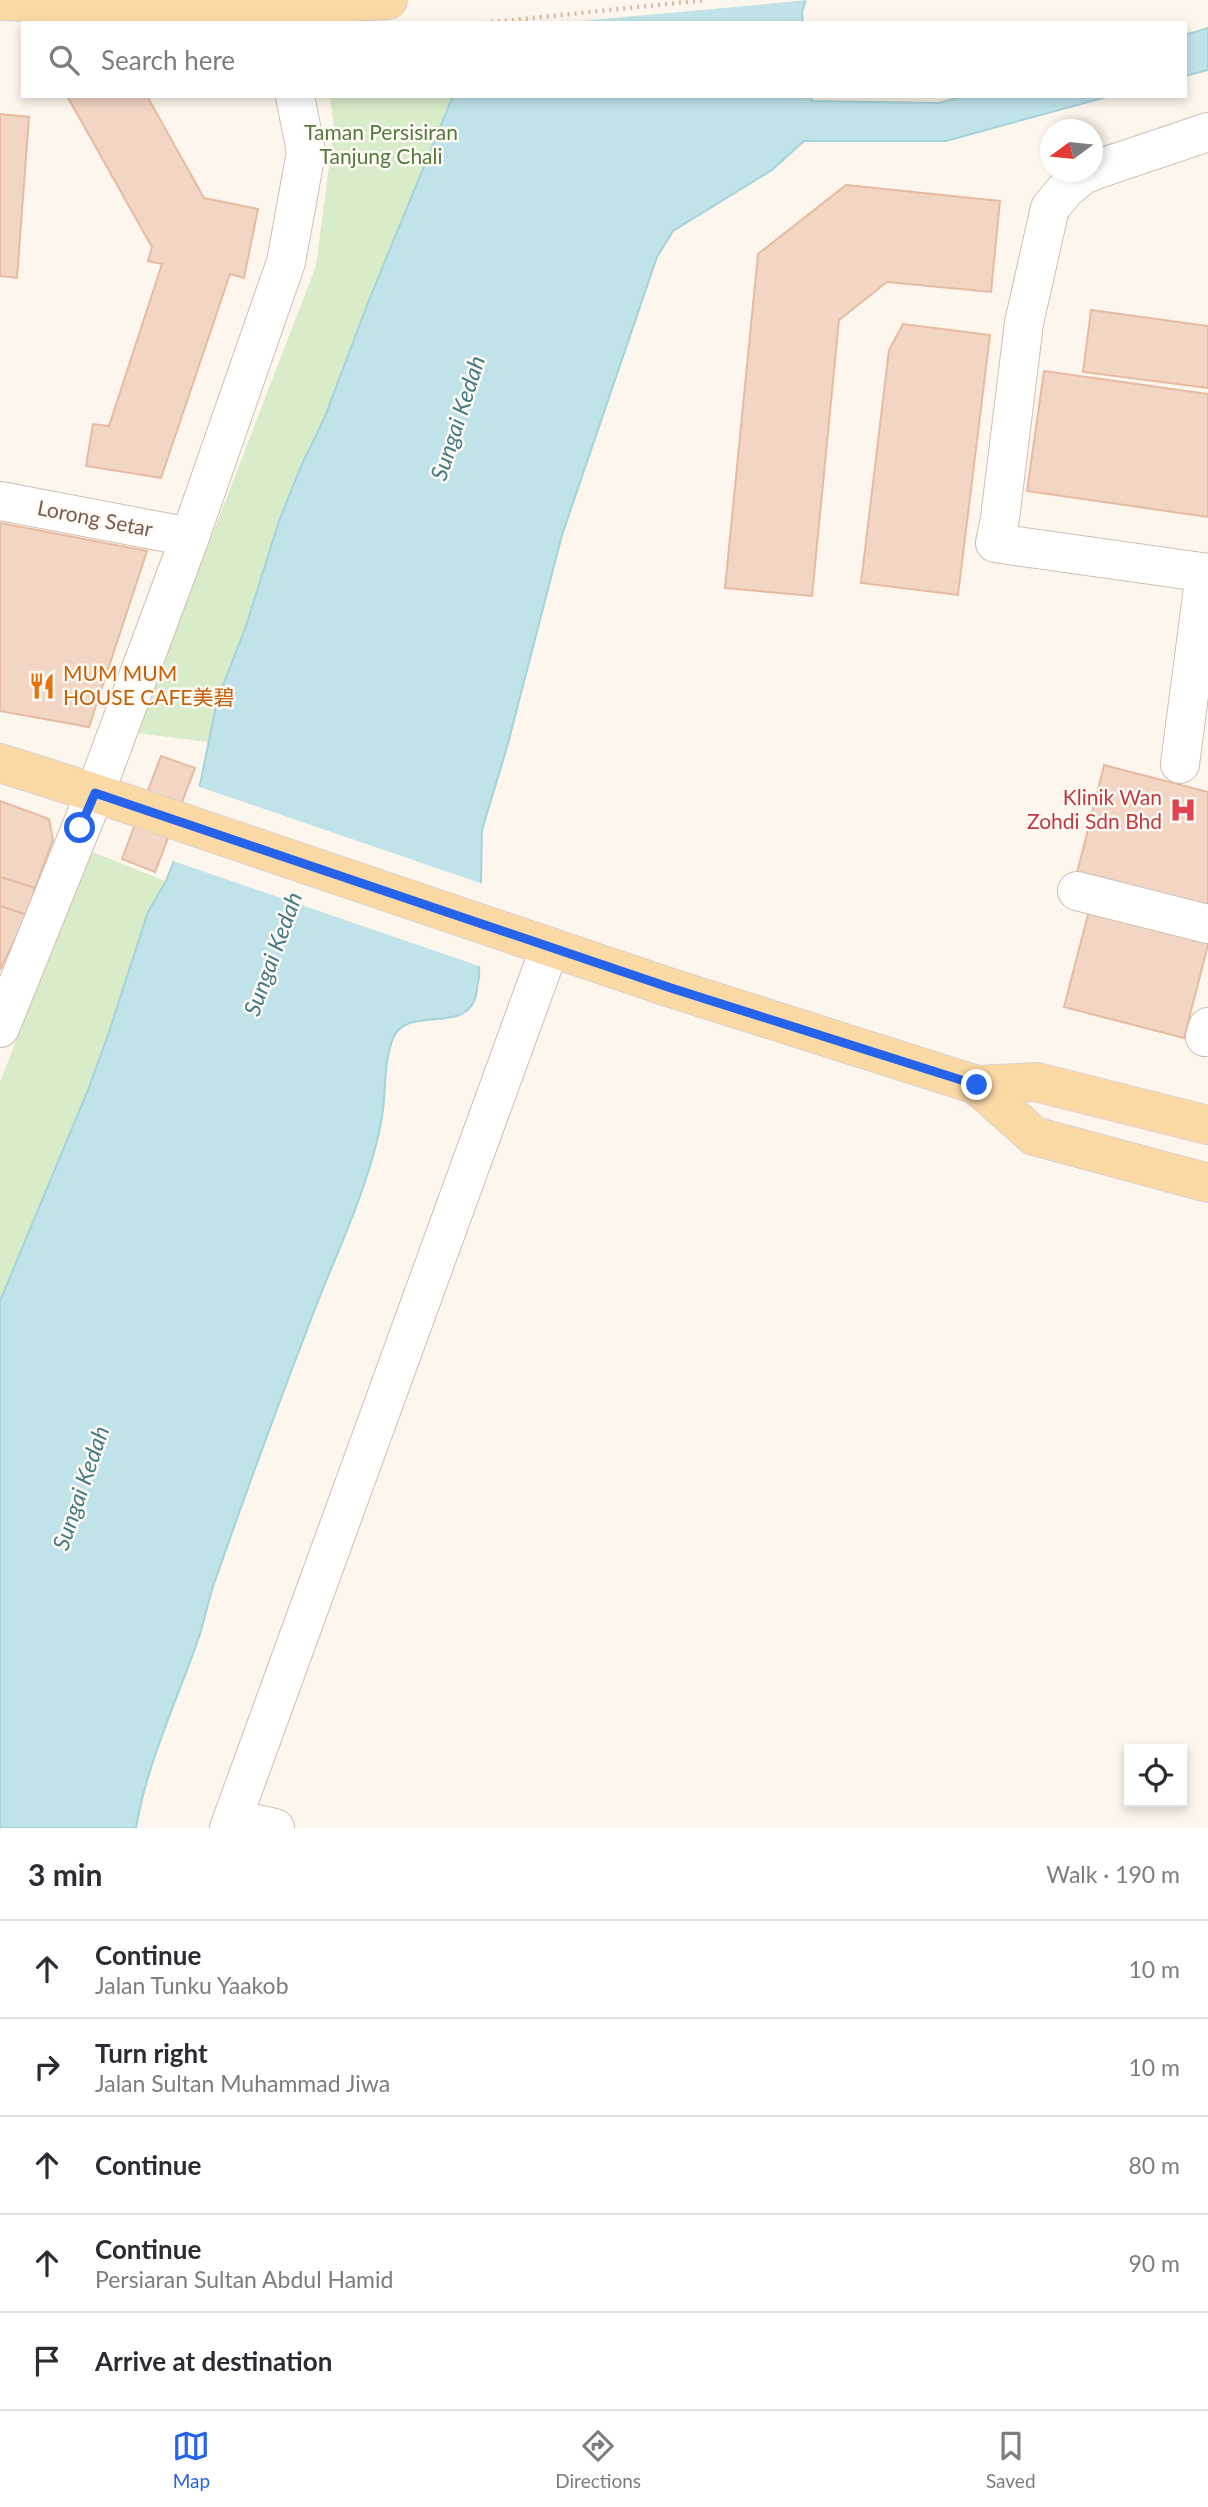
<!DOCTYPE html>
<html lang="en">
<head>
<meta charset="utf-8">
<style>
  body { margin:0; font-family:Lato,"Noto Sans SC",sans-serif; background:#f2f2f3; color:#2b2b33 }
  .controls { position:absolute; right:21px; bottom:21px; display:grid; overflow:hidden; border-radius:0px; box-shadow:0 4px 10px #0003 }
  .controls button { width:63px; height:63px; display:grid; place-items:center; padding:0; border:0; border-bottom:2px solid #e1e1e2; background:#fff; color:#2b2b33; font:35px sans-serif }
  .compass { position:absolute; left:1040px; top:119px; width:63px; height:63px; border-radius:50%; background:#fff; box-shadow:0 4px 10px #0003; rotate:255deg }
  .stop { position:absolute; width:21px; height:21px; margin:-16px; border:5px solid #2563eb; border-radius:50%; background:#fff }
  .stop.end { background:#2563eb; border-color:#fff; box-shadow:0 2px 7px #0008 }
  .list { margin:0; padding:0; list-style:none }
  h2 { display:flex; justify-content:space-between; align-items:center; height:91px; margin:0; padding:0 28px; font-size:30px }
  h2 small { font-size:23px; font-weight:400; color:#7c7c81 }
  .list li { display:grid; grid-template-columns:46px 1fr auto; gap:21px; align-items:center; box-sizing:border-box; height:98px; padding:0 28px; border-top:2px solid #e1e1e2 }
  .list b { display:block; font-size:26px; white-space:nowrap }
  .list p { margin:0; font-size:23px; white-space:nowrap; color:#7c7c81 }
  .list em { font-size:23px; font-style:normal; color:#7c7c81 }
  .icon { flex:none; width:38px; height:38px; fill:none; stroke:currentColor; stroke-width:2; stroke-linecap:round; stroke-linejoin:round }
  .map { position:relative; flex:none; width:1208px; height:1828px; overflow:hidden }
  .search { position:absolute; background:#fff; box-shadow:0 4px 10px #0003; left:21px; right:21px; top:21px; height:77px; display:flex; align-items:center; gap:18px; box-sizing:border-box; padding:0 24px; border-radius:0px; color:#7c7c81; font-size:26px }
  .sheet { height:581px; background:#fff }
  nav { display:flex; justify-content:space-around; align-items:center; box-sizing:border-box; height:98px; border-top:2px solid #e1e1e2; background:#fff; font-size:19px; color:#7c7c81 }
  nav a { display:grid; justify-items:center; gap:4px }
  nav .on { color:#2563eb }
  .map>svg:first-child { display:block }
</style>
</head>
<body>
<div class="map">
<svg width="1208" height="1828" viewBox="0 0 1208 1828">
  <rect width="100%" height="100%" fill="#fdf6ec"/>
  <g fill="#d8ecc9">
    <path d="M330,96H453L369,300L324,419L302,464L279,521L246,626L217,701L208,742L136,733L316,266L334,128Z"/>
    <path d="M90,851L165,881L148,912L108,1035L88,1090L0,1301V1082Z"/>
  </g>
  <g fill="#bfe3e8" stroke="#a5d3da" stroke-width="2">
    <path d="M806,0L802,12L803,23H486Z"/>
    <path d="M1208,28V70L1185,76V35Z"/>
    <path d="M453,96H811L812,101L939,103L964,96H1110L946,141H804L772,170L673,231L657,257L562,535L507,747L482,830L479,978C477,985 477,993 475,999C462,1035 405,1003 392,1041C384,1063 386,1086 383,1109C380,1138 370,1168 360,1196C346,1236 328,1274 313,1314C279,1402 246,1492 215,1581C208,1600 205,1619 199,1637C177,1701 147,1762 136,1828H0V1301L88,1090L108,1035L148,912L166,881L196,804L217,701L246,626L279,521L302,464L324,419L369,300Z"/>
  </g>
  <g fill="#fdf6ec">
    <path d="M492,0H810L560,23H482Z"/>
    <path d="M197,786L483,884L482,967L170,860L193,803Z"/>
  </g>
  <g fill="#f3d5c3" stroke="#e6bba3" stroke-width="2">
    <path d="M67,96H147L204,198L258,209L244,278L230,274L161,478L86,466L93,424L109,426L162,264L148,261L152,247Z"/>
    <path d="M0,114L29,117L17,278L0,276Z"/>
    <path d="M846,185L1000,201L991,292L887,282L839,320L812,596L725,588L758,254Z"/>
    <path d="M1091,310L1208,326V388L1083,372Z"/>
    <path d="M903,324L990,335L958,595L861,583L889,350Z"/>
    <path d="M1044,371L1208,394V517L1027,491Z"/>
    <path d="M0,523L147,551L89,727L0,711Z"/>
    <path d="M161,756L195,768L155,872L122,859Z"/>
    <path d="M1104,765L1208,792V912L1076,877Z"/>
    <path d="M0,801L49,819L53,840L35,888L0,877Z"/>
    <path d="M0,877L35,888L27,915L0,906Z"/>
    <path d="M1092,899L1208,929V945L1184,1038L1064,1007Z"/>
    <path d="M0,906L27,915L0,970Z"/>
  </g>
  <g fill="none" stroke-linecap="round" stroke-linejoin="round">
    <g stroke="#d1beb0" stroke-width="40">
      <g id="minor">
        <path d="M1092,171L1208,132"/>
        <path d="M1091,172L1084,174L1065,190L1050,208L1024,323L1000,518L995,543L1208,573"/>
        <path d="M0,501L190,537"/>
        <path d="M1180,764L1205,573"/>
        <path d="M1077,891L1208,924"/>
        <path d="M0,1028L95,793L190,537L286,262L306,152L295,96"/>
        <path d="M1205,1037L1208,1027"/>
        <path d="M233,1819L275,1828"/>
        <path d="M229,1828L550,947"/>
      </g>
    </g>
    <g stroke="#dad1cd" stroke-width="40">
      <g id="major">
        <path d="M0,1L175,9L275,7L388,0"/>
        <path d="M0,763L95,793L671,988L977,1085L1036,1082L1208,1125"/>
        <path d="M977,1085L1034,1136L1208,1183"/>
      </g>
    </g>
    <path stroke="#d9b8a5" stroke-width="4.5" stroke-dasharray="2 5" stroke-linecap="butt" d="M484,23L706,0"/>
    <use href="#minor" stroke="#fff" stroke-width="38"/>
    <use href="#major" stroke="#fbd9a5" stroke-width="38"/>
  </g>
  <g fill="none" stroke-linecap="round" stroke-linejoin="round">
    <path stroke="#2563eb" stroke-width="9" d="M80,828L95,793L671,988L977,1085"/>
  </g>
  <defs>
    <g id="restaurant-bare" transform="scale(2.1)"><path d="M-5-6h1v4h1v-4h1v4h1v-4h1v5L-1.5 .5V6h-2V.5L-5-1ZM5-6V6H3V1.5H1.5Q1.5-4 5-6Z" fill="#e8710a" stroke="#fffaf3" stroke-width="2.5" paint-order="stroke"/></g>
    <g id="hospital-bare" transform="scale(2.1)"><path d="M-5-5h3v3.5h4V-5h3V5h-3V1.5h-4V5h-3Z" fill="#e0444e" stroke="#fffaf3" stroke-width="2.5" paint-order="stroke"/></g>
  </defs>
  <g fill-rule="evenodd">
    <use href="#restaurant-bare" x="42" y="686"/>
    <use href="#hospital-bare" x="1183" y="810"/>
  </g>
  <g text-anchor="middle" stroke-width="5" stroke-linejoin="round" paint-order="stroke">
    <g font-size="21" fill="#537a41" stroke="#fffaf3">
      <text x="381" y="140">Taman Persisiran<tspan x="381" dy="24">Tanjung Chali</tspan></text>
    </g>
    <g font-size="21" fill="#7a5c4d" stroke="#fffaf3">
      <text transform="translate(95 519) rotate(11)" y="7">Lorong Setar</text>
    </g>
    <g font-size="21" fill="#c56008" stroke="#fffaf3" text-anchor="start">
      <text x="63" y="681">MUM MUM<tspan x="63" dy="24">HOUSE CAFE美碧</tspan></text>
    </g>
    <g font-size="21" fill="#be3a42" stroke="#fffaf3" text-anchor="end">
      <text x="1162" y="805">Klinik Wan<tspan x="1162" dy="24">Zohdi Sdn Bhd</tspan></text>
    </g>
    <g font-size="23" font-style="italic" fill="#437c86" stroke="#fffaf3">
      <text transform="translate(458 418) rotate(-72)" y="8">Sungai Kedah</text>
      <text transform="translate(273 954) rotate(-70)" y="8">Sungai Kedah</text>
      <text transform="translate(81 1488) rotate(-71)" y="8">Sungai Kedah</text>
    </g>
  </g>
</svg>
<div class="controls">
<button><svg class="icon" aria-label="locate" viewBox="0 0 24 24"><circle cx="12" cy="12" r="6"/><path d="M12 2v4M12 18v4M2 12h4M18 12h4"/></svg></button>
</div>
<svg class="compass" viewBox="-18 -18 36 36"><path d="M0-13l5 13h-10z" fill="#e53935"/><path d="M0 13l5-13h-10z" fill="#7c7c81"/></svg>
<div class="stop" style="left:80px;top:828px"></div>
<div class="stop end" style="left:977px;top:1085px"></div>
<div class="search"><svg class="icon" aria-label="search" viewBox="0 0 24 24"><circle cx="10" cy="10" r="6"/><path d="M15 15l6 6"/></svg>Search here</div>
</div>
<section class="sheet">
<h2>3 min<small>Walk · 190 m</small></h2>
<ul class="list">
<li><svg class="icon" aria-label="ahead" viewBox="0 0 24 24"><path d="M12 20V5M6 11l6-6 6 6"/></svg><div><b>Continue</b><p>Jalan Tunku Yaakob</p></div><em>10 m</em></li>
<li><svg class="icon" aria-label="right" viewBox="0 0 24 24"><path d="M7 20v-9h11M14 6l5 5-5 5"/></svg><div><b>Turn right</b><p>Jalan Sultan Muhammad Jiwa</p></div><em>10 m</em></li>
<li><svg class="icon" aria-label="ahead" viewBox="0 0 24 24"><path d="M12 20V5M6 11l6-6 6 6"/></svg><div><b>Continue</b></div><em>80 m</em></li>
<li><svg class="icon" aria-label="ahead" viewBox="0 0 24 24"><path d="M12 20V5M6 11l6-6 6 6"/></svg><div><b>Continue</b><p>Persiaran Sultan Abdul Hamid</p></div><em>90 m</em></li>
<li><svg class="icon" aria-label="arrive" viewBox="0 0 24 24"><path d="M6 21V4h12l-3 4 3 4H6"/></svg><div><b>Arrive at destination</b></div></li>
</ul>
</section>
<nav>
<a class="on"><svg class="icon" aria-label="map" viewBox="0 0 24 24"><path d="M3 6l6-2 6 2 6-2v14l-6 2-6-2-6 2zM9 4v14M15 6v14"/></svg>Map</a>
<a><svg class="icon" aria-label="directions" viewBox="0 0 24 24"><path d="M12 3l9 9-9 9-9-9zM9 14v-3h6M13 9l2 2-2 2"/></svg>Directions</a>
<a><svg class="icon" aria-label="saved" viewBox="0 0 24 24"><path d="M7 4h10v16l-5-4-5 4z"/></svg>Saved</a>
</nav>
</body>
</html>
